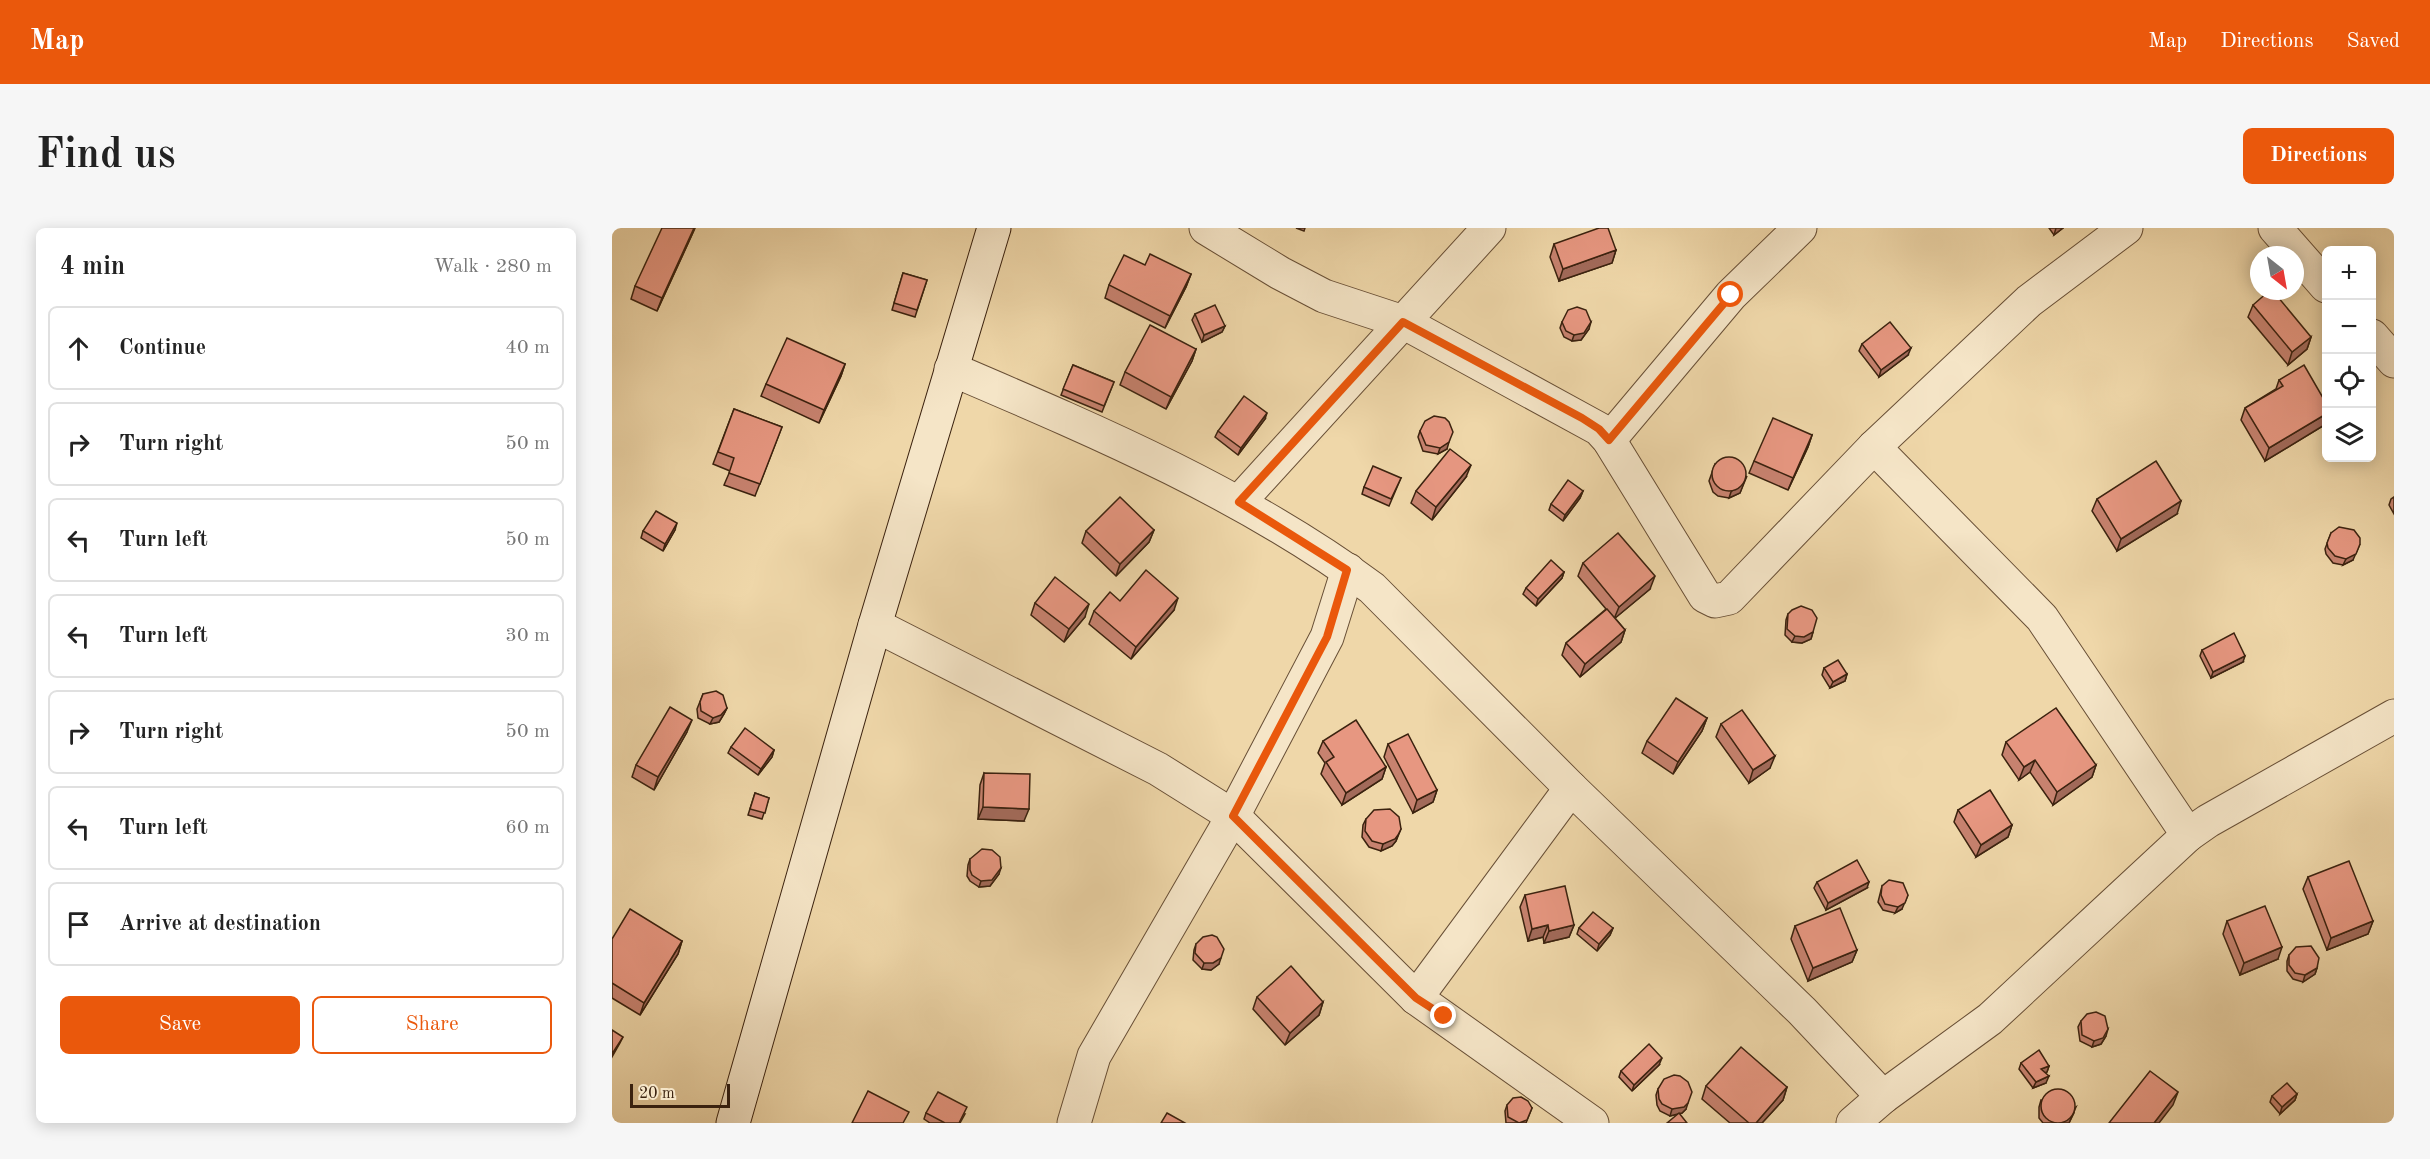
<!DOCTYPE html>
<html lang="en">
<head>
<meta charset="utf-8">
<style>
  body { margin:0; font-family:"Old Standard TT",serif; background:#f6f6f6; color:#222 }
  .controls { position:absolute; right:18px; top:18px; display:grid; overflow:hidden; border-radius:9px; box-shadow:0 3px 15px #0003 }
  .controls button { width:54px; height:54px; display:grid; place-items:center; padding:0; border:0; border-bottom:2px solid #e0e0e0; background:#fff; color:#222; font:30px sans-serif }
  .compass { position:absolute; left:1638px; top:18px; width:54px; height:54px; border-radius:50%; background:#fff; box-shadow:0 3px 15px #0003; rotate:149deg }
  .scale { position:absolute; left:18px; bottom:15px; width:100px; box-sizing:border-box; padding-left:6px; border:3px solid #3b220f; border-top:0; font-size:16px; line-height:21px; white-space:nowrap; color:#3b220f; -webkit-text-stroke:4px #f5e5c7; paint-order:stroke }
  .stop { position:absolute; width:18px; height:18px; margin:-14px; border:4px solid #ea580c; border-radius:50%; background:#fff }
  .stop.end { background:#ea580c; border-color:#fff; box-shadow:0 2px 6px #0008 }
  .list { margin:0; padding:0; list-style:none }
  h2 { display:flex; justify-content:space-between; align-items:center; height:78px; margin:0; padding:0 24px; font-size:26px }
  h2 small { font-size:20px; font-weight:400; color:#767676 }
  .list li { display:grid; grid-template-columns:39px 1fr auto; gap:18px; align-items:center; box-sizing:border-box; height:84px; margin:0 12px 12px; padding:0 12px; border:2px solid #e0e0e0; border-radius:9px }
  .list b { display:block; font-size:22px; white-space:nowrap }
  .list em { font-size:20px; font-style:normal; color:#767676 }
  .actions { display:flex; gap:12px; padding:18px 24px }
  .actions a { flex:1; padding:14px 0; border:2px solid #ea580c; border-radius:9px; text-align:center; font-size:21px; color:#ea580c }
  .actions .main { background:#ea580c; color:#fff }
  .icon { flex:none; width:33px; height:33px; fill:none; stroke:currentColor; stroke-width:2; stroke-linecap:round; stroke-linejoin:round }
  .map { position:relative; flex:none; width:1782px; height:895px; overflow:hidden; border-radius:9px }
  header { display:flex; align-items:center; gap:36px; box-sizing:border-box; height:84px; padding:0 30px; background:#ea580c; color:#fff }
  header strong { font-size:28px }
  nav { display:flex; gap:33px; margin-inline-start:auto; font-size:21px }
  .intro { display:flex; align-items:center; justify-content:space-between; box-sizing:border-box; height:144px; padding:0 36px }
  h1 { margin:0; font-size:42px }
  .button { padding:15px 27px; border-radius:9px; background:#ea580c; color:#fff; font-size:21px; font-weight:700 }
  main { display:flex; gap:36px; padding:0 36px }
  aside { flex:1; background:#fff; border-radius:9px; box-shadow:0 3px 15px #0003 }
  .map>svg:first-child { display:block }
</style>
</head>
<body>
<header>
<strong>Map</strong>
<nav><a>Map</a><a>Directions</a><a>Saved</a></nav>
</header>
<div class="intro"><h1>Find us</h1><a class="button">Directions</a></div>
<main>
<aside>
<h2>4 min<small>Walk · 280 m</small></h2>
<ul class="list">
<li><svg class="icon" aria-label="ahead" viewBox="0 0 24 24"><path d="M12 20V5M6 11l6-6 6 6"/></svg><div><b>Continue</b></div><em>40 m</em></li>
<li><svg class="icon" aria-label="right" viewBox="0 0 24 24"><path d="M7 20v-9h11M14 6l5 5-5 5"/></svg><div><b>Turn right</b></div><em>50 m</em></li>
<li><svg class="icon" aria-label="left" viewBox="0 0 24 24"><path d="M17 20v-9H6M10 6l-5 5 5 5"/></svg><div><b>Turn left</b></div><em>50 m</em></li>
<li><svg class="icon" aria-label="left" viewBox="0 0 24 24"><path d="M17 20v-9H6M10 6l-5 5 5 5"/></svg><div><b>Turn left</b></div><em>30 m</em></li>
<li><svg class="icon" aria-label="right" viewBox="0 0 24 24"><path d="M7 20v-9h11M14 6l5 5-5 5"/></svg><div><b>Turn right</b></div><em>50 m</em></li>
<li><svg class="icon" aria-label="left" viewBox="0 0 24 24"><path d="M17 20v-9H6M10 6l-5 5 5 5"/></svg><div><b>Turn left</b></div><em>60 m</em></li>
<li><svg class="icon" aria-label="arrive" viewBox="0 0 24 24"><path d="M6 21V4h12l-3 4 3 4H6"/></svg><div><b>Arrive at destination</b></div></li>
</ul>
<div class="actions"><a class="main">Save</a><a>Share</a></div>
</aside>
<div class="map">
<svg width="1782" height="895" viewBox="0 0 1782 895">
  <rect width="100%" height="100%" fill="#efd7a9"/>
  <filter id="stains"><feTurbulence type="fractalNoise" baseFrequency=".00333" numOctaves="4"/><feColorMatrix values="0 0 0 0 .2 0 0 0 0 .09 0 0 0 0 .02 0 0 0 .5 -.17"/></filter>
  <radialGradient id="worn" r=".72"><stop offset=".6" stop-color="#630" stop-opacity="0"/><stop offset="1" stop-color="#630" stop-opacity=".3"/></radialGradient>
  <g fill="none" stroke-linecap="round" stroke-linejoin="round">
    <g stroke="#684f36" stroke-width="35">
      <g id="street">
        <path d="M594,0L668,45L712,68L791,94L987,201L997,212L1093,368L1103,373L1117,370L1262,219L1417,73L1514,0"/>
        <path d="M1663,0L1714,58"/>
        <path d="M1760,108L1782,133"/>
        <path d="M339,141C484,203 633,266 760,360L959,560L1190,783L1271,869"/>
        <path d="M997,212L1119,67L1188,0"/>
        <path d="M1262,219L1430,390L1576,607"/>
        <path d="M627,274L877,0"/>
        <path d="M263,397L546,541L621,588L804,770L980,895"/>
        <path d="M804,770L959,560"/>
        <path d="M462,895L482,828L621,588L715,409L736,342"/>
        <path d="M1241,895L1271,869L1378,791L1576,607L1596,593L1782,488"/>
      </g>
    </g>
    <g stroke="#3b220f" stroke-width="35">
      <path id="secondary" d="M121,895L263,397L382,0"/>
    </g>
    <use href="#street" stroke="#f5e5c7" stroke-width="33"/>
    <use href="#secondary" stroke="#f5e5c7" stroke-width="33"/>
  </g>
  <g fill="#c7826f" stroke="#3b220f" stroke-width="1.5">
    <path d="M83,0L45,83L19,71L23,58Z"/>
    <path d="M684,0H693L692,3Z"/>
    <path d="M1437,0H1451L1442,7Z"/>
    <path d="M942,16L1004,22L1000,35L947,53L938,29Z"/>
    <path d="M533,37L579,46L574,59L553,100L493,70L497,57Z"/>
    <path d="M291,45L315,52L303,89L280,82Z"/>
    <path d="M1641,77L1699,109L1695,121L1676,137L1636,89Z"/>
    <path d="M583,86L613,98L610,104L590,114L580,92Z"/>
    <path d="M950,94L977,101L969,112L960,113L952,109L948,100Z"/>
    <path d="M1250,116L1296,127L1267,149L1247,123Z"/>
    <path d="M584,121L580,133L554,181L508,157L513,144Z"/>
    <path d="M233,136L229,148L207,195L149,168L154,156Z"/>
    <path d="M461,137L502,154L490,184L449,167Z"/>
    <path d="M1667,152L1714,175V196L1653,233L1629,192L1633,180L1664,161Z"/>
    <path d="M122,181L170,199L143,268L112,257L118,243L101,236Z"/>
    <path d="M653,191L626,227L603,209L606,203Z"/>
    <path d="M808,203L835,221L826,226L811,223L806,209Z"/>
    <path d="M1200,207L1196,219L1176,262L1137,245L1142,233Z"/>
    <path d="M1103,236L1132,254L1128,265L1117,270L1106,268L1101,264L1097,253Z"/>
    <path d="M854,249L820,292L799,275L804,263Z"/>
    <path d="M789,250L777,278L750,266L752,259Z"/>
    <path d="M971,263L968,270L951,293L937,282L939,276Z"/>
    <path d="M1782,269V286L1777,277L1779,271Z"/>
    <path d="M1485,271L1565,286L1505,323L1480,283Z"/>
    <path d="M63,302L51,323L29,310L31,303Z"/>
    <path d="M542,302L537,314L504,348L470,315L474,303Z"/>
    <path d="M1719,305L1741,332L1731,337L1721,335L1714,326L1713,321Z"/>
    <path d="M971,335L1038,361L1003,390L1013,402L1009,414L968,449L950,427L954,415L994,381L966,348Z"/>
    <path d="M952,344L950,350L924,378L911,366L914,360Z"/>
    <path d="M508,373L562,382L519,431L477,396L482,383Z"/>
    <path d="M423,375L473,389L452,414L419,387Z"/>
    <path d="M1176,386L1201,404L1199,411L1190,415L1180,414L1173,407L1174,392Z"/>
    <path d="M1590,422L1631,434L1599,450L1588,428Z"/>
    <path d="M1212,440L1235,446L1233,453L1218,460L1210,447Z"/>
    <path d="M91,466L115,480L112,486L107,494L98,496L86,490L85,481Z"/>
    <path d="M1095,490L1090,503L1061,546L1030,525L1035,513Z"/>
    <path d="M1109,496L1158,540L1137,555L1104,509Z"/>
    <path d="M75,504L42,562L20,549L24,537Z"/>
    <path d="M711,513L774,539L770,551L730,577L709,546L713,535L706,525Z"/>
    <path d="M1394,514L1484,537L1480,549L1441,577L1418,544L1407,552L1390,527Z"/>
    <path d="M776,516L825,562L821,574L801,585L772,529Z"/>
    <path d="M119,519L162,522L160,529L146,547L116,525Z"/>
    <path d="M372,545L412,593L366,591L368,557Z"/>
    <path d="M143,565L157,570L150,591L136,587Z"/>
    <path d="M1346,582L1400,597L1396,609L1364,629L1342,594Z"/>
    <path d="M754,591L789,601L784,613L780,618L769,623L757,619L750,609L751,597Z"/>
    <path d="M358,631L387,646L378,658L367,659L358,653L355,648L356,637Z"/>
    <path d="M1696,649L1761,693L1756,706L1715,722L1691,661Z"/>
    <path d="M1205,654L1255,660L1214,682L1202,660Z"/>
    <path d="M1270,658L1290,681L1283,685L1271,682L1266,674Z"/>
    <path d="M913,667L962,697L957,709L932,715L931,709L916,713L908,679Z"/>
    <path d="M1615,693L1666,731L1628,747L1611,706Z"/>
    <path d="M1183,698L1245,722L1240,734L1196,753L1179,711Z"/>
    <path d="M967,700H1001L998,707L985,723L965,706Z"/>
    <path d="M0,711L70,713L66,726L28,787L0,770Z"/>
    <path d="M584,716L607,736L599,742L590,741L581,732L582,722Z"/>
    <path d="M1677,727L1705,740L1703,746L1691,754L1681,751L1675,743V733Z"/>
    <path d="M645,769L711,774L707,787L673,817L641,781Z"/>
    <path d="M1469,793L1494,808L1489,816L1480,819L1468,813L1466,799Z"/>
    <path d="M1409,835L1437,838L1435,844L1433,845L1434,855L1421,860L1407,841Z"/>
    <path d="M1047,837L1020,863L1007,849L1009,843Z"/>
    <path d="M1094,858L1175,859L1171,872L1150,895H1118L1090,871Z"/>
    <path d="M1046,861L1074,881L1070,885L1058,888L1048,883L1045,877L1044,867Z"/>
    <path d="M1685,866L1683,872L1668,886L1658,874L1660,868Z"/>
    <path d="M1429,872L1462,885L1457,895H1431L1427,890V879Z"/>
    <path d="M895,877L920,880L914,895H894L893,883Z"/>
    <path d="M314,885L353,886L348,895H318L312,891Z"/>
  </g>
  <g fill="#a26a5a" stroke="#3b220f" stroke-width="1.5">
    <path d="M83,0L79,9L45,83L50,70Z"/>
    <path d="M1444,0H1451L1442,7Z"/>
    <path d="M1004,22L1000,35L947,53L951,41Z"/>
    <path d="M579,46L574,59L553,100L558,88Z"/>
    <path d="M979,94L977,101L969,112L960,113L962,107Z"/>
    <path d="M613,98L610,104L590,114L592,107Z"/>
    <path d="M1699,109L1695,121L1676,137L1680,124Z"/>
    <path d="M1299,120L1296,127L1267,149L1269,142Z"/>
    <path d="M584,121L580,133L554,181L559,169Z"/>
    <path d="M233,136L229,148L207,195L212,182Z"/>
    <path d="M655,185L653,191L626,227L629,220Z"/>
    <path d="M1714,186V196L1653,233L1657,220Z"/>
    <path d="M1200,207L1196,219L1176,262L1181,250Z"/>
    <path d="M837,214L835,221L826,226L828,220Z"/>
    <path d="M859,237L854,249L820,292L824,279Z"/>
    <path d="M1135,248L1128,265L1117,270L1119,264Z"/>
    <path d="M971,263L968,270L951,293L953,287Z"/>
    <path d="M1569,273L1565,286L1505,323L1509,311Z"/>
    <path d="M65,295L63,302L51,323L53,316Z"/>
    <path d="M542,302L537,314L504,348L508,336Z"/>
    <path d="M1748,316L1741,332L1731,337L1734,331Z"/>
    <path d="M952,344L950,350L924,378L926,371Z"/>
    <path d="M1043,348L1038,361L1002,391L1007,379Z"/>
    <path d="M566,370L562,382L519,431L524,419Z"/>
    <path d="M477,376L473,389L452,414L457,401Z"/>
    <path d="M1013,402L1009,414L968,449L973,436Z"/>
    <path d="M1201,404L1199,411L1190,415L1180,414L1183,408Z"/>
    <path d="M1633,428L1631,434L1599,450L1601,444Z"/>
    <path d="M1235,446L1233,453L1218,460L1221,454Z"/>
    <path d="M115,480L112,486L107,494L98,496L101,490Z"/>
    <path d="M1095,490L1090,503L1061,546L1066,534Z"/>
    <path d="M80,492L75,504L42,562L46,549Z"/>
    <path d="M162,522L160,529L146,547L149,541Z"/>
    <path d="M1163,528L1158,540L1137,555L1141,542Z"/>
    <path d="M1423,532L1418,544L1407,552L1412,539Z"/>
    <path d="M1484,537L1480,549L1441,577L1445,564Z"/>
    <path d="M774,539L770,551L730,577L734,565Z"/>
    <path d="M825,562L821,574L801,585L805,572Z"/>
    <path d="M371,579L417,581L412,593L366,591Z"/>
    <path d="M1400,597L1396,609L1364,629L1369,617Z"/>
    <path d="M786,607L784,613L780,618L769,623L771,616Z"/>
    <path d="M389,640L387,646L378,658L367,659L369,653Z"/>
    <path d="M1257,654L1255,660L1214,682L1216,675Z"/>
    <path d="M1296,667L1290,681L1283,685L1286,679Z"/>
    <path d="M1761,693L1756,706L1715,722L1719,710Z"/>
    <path d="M936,697L931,709L916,713L920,701Z"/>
    <path d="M962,697L957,709L932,715L937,703Z"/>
    <path d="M1001,700L998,707L985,723L987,716Z"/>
    <path d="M70,713L66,726L28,787L32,775Z"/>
    <path d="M1670,719L1666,731L1628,747L1632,735Z"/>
    <path d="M1245,722L1240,734L1196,753L1201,740Z"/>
    <path d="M609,730L607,736L599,742L590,741L592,735Z"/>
    <path d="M1705,740L1703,746L1691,754L1693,747Z"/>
    <path d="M711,774L707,787L673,817L678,805Z"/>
    <path d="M1496,801L1494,808L1489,816L1480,819L1482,813Z"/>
    <path d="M11,809L8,815L0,829V826Z"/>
    <path d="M1050,830L1047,837L1020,863L1022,857Z"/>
    <path d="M1437,838L1435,844L1427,847L1429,841Z"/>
    <path d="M1437,848L1434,855L1421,860L1424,854Z"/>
    <path d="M1175,859L1171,872L1150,895H1144Z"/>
    <path d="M1566,864L1561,877L1547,895H1542Z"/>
    <path d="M1685,866L1683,872L1668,886L1670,879Z"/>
    <path d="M1076,875L1074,881L1070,885L1058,888L1060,881Z"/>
    <path d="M1464,879L1457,895H1442Z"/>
  </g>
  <g fill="#e79781" stroke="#3b220f" stroke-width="1.5">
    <path d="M50,0H82L50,70L23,58Z"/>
    <path d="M987,0H996L1004,22L951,41L942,16Z"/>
    <path d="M538,26L579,46L558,88L497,57L512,27L533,37Z"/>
    <path d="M291,45L315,52L305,82L282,75Z"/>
    <path d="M1657,63H1661L1699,109L1680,124L1641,77Z"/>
    <path d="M603,77L613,98L592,107L583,86Z"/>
    <path d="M965,79L974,82L979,94L972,105L962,107L954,103L950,94L956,82Z"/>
    <path d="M1278,94L1299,120L1269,142L1250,116Z"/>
    <path d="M538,97L584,121L559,169L513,144Z"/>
    <path d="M175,110L233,136L212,182L154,156Z"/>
    <path d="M461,137L502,154L492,178L451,161Z"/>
    <path d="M1692,137L1714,175V186L1657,220L1633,180L1671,158L1667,152Z"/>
    <path d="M632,168L655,185L629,220L606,203Z"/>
    <path d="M122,181L170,199L148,256L117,245L122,230L106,224Z"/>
    <path d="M822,188L833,190L837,194L841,204L837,214L828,220L814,217L808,203L813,193Z"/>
    <path d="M1161,190L1200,207L1181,250L1142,233Z"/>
    <path d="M838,221L859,237L824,279L804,263Z"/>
    <circle cx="1117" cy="246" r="17"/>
    <path d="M1544,233L1569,273L1509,311L1485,271Z"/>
    <path d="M761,238L789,250L779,271L752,259Z"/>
    <path d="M956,252L971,263L953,287L939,276Z"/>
    <path d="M508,269L542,302L508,336L474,303Z"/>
    <path d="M44,283L65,295L53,316L31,303Z"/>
    <path d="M1727,299L1742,302L1748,310V316L1744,326L1734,331L1723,328L1716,320L1715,315L1719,305Z"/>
    <path d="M1006,305L1043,348L1007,379L971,335Z"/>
    <path d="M939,332L952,344L926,371L914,360Z"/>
    <path d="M534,342L566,370L524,419L482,383L498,364L508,373Z"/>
    <path d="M443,349L477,376L457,401L423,375Z"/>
    <path d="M1189,378L1200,382L1205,390L1201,404L1192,409L1183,408L1175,401L1176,386L1180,382Z"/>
    <path d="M995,381L1013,402L973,436L954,415Z"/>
    <path d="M1622,405L1633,428L1601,444L1590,422Z"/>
    <path d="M1226,432L1235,446L1221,454L1212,440Z"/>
    <path d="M104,463L111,467L115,480L109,487L101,490L89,483L88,474L91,466Z"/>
    <path d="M1064,470L1095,490L1066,534L1035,513Z"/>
    <path d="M58,479L80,492L46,549L24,537Z"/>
    <path d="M1444,480L1484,537L1445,564L1423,532L1412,539L1394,514Z"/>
    <path d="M1130,482L1163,528L1141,542L1109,496Z"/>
    <path d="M744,492L774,539L734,565L714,534L722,529L711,513Z"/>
    <path d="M133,500L162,522L149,541L119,519Z"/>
    <path d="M796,506L825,562L805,572L776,516Z"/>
    <path d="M372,545L418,546L417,581L371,579Z"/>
    <path d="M1378,562L1400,597L1369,617L1346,582Z"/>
    <path d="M143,565L157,570L153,585L138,581Z"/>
    <path d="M778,581L787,589L789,601L786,607L783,611L771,616L760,613L753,603L754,591L762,582Z"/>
    <path d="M370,621L380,622L388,629L389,640L380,652L369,653L360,647L358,642V631Z"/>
    <path d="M1245,632L1257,654L1216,675L1205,654Z"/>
    <path d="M1737,633L1761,693L1719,710L1696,649Z"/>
    <path d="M1277,652L1291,655L1296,667L1293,675L1286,679L1273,676L1269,667L1270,658Z"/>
    <path d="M953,658L962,697L937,703L936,697L920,701L913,667Z"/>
    <path d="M1653,678L1670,719L1632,735L1615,693Z"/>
    <path d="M1228,680L1245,722L1201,740L1183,698Z"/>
    <path d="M18,681L70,713L32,775L0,755V711Z"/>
    <path d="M981,684L1001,700L987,716L967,700Z"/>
    <path d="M600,707L605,709L612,721L609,730L601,735H592L583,725L584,716L591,709Z"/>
    <path d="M1699,718L1707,730L1705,740L1693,747L1683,745L1677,737V727L1684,719Z"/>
    <path d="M679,738L711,774L678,805L645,769Z"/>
    <path d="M1484,784L1493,788L1496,801L1491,810L1482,813L1470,807L1469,793L1475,786Z"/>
    <path d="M0,802L11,809L0,826Z"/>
    <path d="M1037,816L1050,830L1022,857L1009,843Z"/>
    <path d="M1129,819L1175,859L1144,895H1137L1094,858Z"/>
    <path d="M1427,822L1437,838L1429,841L1437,848L1424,854L1409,835Z"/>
    <path d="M1538,843L1566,864L1542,895H1497Z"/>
    <path d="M1062,847L1068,848L1076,854L1080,864L1076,875L1072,879L1060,881L1050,876L1047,871L1046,861L1052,851Z"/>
    <path d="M1675,855L1685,866L1670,879L1660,868Z"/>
    <circle cx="1446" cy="878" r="17"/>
    <path d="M256,863L297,884L291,895H240Z"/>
    <path d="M326,864L355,879L347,895H333L314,885Z"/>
    <path d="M909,869L916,873L920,880L915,892L907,895L896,889L895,877L901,870Z"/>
    <path d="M555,885L573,895H549Z"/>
    <path d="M1067,885L1075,895H1055Z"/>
  </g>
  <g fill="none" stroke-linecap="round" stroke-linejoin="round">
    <path stroke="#ea580c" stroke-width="8" d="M832,788L804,770L621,588L715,409L735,342L627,274L791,94L970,190L987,201L997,212L1119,67"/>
  </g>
  <rect width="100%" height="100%" filter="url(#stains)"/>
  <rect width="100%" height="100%" fill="url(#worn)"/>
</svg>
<div class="controls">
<button>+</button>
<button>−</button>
<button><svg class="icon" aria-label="locate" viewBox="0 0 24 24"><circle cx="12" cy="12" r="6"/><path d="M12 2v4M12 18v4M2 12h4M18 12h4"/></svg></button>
<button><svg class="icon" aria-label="layers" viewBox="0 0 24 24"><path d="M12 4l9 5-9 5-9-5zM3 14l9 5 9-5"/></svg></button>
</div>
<svg class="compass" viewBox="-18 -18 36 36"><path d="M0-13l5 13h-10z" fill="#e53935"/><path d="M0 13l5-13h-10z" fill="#767676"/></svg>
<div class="scale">20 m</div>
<div class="stop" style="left:1119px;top:67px"></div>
<div class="stop end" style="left:832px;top:788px"></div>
</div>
</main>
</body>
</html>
